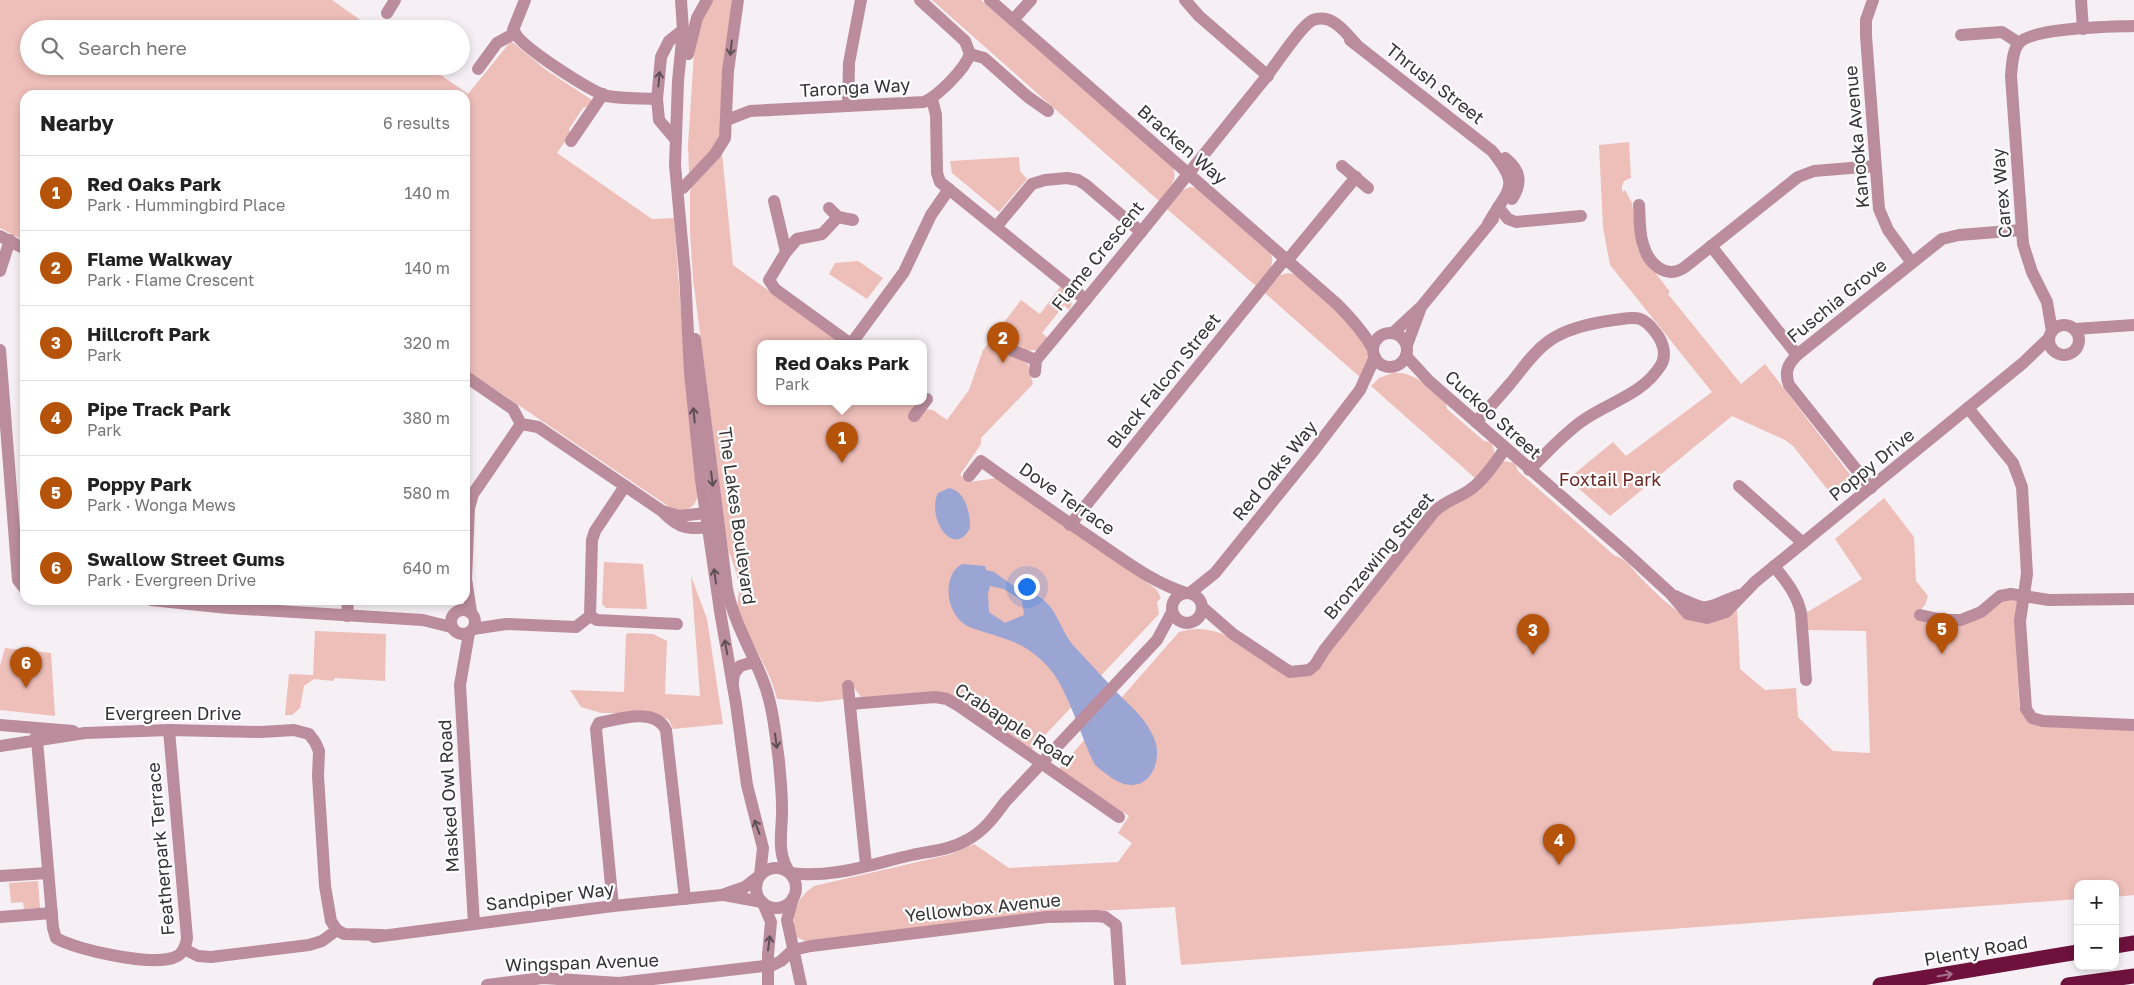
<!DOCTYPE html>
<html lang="en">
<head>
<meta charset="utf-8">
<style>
  body { margin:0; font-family:"Golos Text",sans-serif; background:#f6f6f6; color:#222 }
  .controls { position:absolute; right:15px; bottom:15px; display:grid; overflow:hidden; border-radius:10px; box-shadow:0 2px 8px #0003 }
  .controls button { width:45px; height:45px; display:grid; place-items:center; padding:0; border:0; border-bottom:1px solid #e0e0e0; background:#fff; color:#222; font:25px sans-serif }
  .you { position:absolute; left:1026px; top:586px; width:18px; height:18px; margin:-12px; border:4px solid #fff; border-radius:50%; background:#1a73e8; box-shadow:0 0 0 8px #1a73e833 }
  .badge { display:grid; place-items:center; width:32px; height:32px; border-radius:50%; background:#b45309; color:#fff; font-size:16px; font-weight:700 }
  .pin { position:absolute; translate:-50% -41px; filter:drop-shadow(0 1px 2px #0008) }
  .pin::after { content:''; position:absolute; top:26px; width:18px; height:15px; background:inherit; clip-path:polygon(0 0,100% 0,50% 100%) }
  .popup { position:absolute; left:757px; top:340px; width:170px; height:65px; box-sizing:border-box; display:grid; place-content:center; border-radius:10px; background:#fff; filter:drop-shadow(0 1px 4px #0005); font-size:16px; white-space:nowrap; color:#767676 }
  .popup b { font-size:19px; color:#222 }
  .popup::after { content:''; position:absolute; left:50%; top:100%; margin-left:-10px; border:10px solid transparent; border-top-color:#fff }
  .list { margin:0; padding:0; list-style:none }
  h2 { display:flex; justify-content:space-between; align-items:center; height:65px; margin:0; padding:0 20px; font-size:21px }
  h2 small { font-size:16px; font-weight:400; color:#767676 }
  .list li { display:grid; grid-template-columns:32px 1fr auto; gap:15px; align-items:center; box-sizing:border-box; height:75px; padding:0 20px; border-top:1px solid #e0e0e0 }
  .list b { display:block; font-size:19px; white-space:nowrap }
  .list p { margin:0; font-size:16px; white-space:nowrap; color:#767676 }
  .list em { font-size:16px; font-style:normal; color:#767676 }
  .icon { flex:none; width:28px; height:28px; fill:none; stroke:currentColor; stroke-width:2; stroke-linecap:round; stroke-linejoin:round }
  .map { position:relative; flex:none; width:2134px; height:985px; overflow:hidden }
  .search { position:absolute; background:#fff; box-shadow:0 2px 8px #0003; left:20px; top:20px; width:450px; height:55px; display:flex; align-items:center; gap:12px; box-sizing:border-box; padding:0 18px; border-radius:28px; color:#767676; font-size:19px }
  .panel { position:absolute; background:#fff; box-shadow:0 2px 8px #0003; left:20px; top:90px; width:450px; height:515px; border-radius:15px }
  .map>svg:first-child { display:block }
</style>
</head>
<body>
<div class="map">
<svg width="2134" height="985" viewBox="0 0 2134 985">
  <rect width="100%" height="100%" fill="#f6f0f5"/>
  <g fill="#eebeb9">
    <path d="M0,0H332L373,29H29V66H428L468,94L511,41L546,70L592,100L588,106L583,108L569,129L570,134L557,153L652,219L674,218L686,381L699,485C697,504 695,511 674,510L465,369V95H25V241L0,228Z"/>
    <path d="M711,0H733L719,142L689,173L688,145L694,53L698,30Z"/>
    <path d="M932,0H981L1172,166C1180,180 1167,190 1159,201Z"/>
    <path d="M1629,142L1631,178L1624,181L1622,186V192L1625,190L1632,203L1638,250L1670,292L1668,294L1741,384L1765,364L1852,477L1831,494L1793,446L1785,440L1732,416L1610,516L1568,479L1613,442L1626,456L1712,392L1610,265L1603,227L1599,145Z"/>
    <path d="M722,153L733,265L843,344H761V402H914L913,408L933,410L947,420L969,390L983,350L1021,300L1040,314L1060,287C1068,293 1076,299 1069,310L1064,305L1042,333L1048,338L1037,350L1024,351L1005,342L1001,350L1028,364L1033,384L981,438V444L960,475L970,482L997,478L1143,579L1157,590L1161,598L1157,602L1159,614L1031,750L961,702L861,697L852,685L844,699L819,702L777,699C770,668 748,641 739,610C736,603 739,595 739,587C737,574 733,562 728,550L693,279L690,231V193L691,188Z"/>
    <path d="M1019,157L1020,171L1027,179L999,212L952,173L950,161Z"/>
    <path d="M1190,187L1196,188L1271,254C1276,267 1264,276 1256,286L1167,209L1181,191Z"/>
    <path d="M858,261L883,278L867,299L829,274L835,263Z"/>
    <path d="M1289,273L1296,275C1317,294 1370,330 1368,360C1367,366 1364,373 1362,379L1265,293L1280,275Z"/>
    <path d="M1393,373C1415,371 1431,390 1446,403L1447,409L1484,441L1491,442L1494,450V454L1476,479L1371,386L1379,378Z"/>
    <path d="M1503,461L1515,463L1518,471L1615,556C1625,558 1631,567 1638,575C1666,603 1697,640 1737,610L1740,669L1765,690L1796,688L1798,717L1833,751L1870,753L1866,631L1808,630L1806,613L1862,579L1835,539L1884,498L1914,537L1916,581L1928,596L1925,605L1920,610L1935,623L2002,599L2018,601L2015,625L2019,706L2023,716L2134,730V895L2115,897V884H2078V899L1181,965L1175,907L1097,911L807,942L796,937C790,916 796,898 814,886L952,854L974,844L1009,868L1118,862L1132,843L1118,833L1129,816L1058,770L1179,632C1216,620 1244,646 1273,665C1284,672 1291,679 1305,676L1439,513Z"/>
    <path d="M604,562L643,564L647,609L606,608L602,604Z"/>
    <path d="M691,576L707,619L723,724L673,729L669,720L654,713H601L581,707L570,690L624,692L626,634L629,633L653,634L667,641L665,694L700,696Z"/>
    <path d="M315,631L386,634L385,681L335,678L333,681L314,679L304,686L300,708L292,715H285L289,674L313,675Z"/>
    <path d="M5,648L51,653L55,716L0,710V666Z"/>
    <path d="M38,881L40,908L24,909L23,902L11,903L9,883Z"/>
  </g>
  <g fill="#9ba5d4" fill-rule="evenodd">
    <path d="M949,488C966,492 970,512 970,528C953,560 926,517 938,493Z"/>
    <path d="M962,564L985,566L986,570L994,572L1018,589L1020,586C1029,591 1038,595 1046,602C1058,614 1062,631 1072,644C1085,658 1098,672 1111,686C1127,704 1145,716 1154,738C1162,756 1154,785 1131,785C1118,785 1105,773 1095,765C1081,738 1068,689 1049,668C1028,645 1013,641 984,632C977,629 968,628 963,623C946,611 942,575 962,564ZM990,586L1004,589L1022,601L1024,615L1005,623L989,612L988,593Z"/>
  </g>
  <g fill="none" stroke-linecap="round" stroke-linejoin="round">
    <g stroke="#bb8d9c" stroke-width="12">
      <path d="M681,0L683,30L678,81L675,165L685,274L690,373L701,480L720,611L736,704L747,785L763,848L760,875"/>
      <path d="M920,0L965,41L970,54"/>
      <path d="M990,0L1337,304C1351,318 1363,331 1373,349"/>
      <path d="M1185,0L1199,16L1268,76"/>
      <path d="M1873,0L1866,20V36L1879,209L1888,230L1912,263"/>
      <path d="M2081,0L2083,29"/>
      <path d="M387,13L395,0"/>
      <path d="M1013,20L1031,0"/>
      <path d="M515,33C523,48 590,91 607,96C623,99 641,98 657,99"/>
      <path d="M1961,35L2002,32L2019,43"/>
      <path d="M1350,40L1492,151C1522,188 1508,188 1488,224"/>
      <path d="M688,54L697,18L707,0"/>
      <path d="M970,54L984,58L1028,97L1048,111"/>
      <path d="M478,69L497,43L515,33L513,30L525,0"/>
      <path d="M932,99L936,115L937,173L940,182L1086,300"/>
      <path d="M848,106L849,63L861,0"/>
      <path d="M727,120L750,111L924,102C938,96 965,69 970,54"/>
      <path d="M675,139L659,120L657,99L661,57L669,41L683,30"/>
      <path d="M571,141L603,94"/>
      <path d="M1505,158C1520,170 1523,182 1512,199"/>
      <path d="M1342,166L1368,188"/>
      <path d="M683,188L715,154L725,138L728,71L738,0"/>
      <path d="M774,201L786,252"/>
      <path d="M1639,205C1640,218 1639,232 1643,244C1648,263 1666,281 1685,267L1798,177L1814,171L1875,166"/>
      <path d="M1498,207L1508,219L1516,222L1581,216"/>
      <path d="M829,208L838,217L853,220"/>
      <path d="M838,217L822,234L797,239L786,252L769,280L775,289L851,344"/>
      <path d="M996,227L1032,184L1045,180L1067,178L1078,180L1086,185L1141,232"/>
      <path d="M0,236L25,249"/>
      <path d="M1711,246L1797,355"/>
      <path d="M0,271L10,240"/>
      <circle cx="2064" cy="340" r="15"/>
      <path d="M2075,329L2134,325"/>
      <path d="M2052,331L2047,302L2032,272L2023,244L2011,76C2012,66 2012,51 2019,43C2034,27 2111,27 2134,26"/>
      <path d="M1393,333L1421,307L1493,219"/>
      <circle cx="1390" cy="350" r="17"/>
      <path d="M695,339L727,589C734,622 750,648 762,678C773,704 775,733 779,761C780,776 782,791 782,806C783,830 775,852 790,873"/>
      <path d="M851,344L904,272L931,215L949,189"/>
      <path d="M1407,345L1420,310"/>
      <path d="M0,350L18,580L25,589"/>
      <path d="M1011,350L1036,360C1113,268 1188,174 1263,81C1274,68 1301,25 1313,20C1332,13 1345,32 1356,44"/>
      <path d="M1406,356L1429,381L1623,550L1671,594L1688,614L1707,618L1726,612L1755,582L2023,363L2049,338"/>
      <path d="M1035,372L1036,360"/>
      <path d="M465,376L513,409L521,424L538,427L662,511C681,531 690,529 716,527"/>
      <path d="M1968,408L2013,463L2022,487L2027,574L2020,621L2026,709L2032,718L2043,721L2134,725"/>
      <path d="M914,416L927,399"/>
      <path d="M1476,422C1487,410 1498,398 1509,385C1522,370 1532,353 1549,341C1567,328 1592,323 1614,320C1636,317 1642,314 1656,333C1663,342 1667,355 1661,365C1643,394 1612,401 1585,419C1564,433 1547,453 1529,470"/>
      <path d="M969,476L981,461C1020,489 1060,517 1100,544C1128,563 1154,583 1186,593"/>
      <path d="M1739,486L1803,543"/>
      <path d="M1871,488L1789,385C1784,372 1788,364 1797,355L1942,239L1959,235L2022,230"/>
      <path d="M662,511L679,516L714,512"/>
      <path d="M1070,525L1281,264L1291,256L1356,177"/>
      <path d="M1774,566C1786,581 1797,594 1801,613L1806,680"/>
      <circle cx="1187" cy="608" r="15"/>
      <path d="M1190,593L1215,573L1311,454L1360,390L1375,357"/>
      <path d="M1675,596C1712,614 1704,608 1739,595"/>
      <path d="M151,600L228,608L423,620L451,627"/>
      <path d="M1202,607L1233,634L1290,672L1309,670L1315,665L1325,649L1434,512C1447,499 1458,499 1471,489C1485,479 1495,462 1505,449"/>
      <circle cx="463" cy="622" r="12"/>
      <path d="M471,612L466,579L469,508L473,494L521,424"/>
      <path d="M1920,615L1943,620H1961L1981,612L2000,596L2011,594L2049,600L2134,599"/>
      <path d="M347,616L348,600"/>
      <path d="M590,616L597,620L677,624"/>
      <path d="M473,629L506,624L576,627L590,616L592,540L595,531L625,486"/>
      <path d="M469,633L460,685L474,924"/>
      <path d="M733,682L734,674L740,666L750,663L756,664"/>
      <path d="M848,686L866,865"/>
      <path d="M850,704L935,697L947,699L959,706L1119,817"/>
      <path d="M0,725L73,731"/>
      <path d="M36,728L53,928L56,938C76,950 154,967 175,957C183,954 186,946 187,938L169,730"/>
      <path d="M0,746L85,733L169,730L261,732L294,730L309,734L315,742L319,751L318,776L325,886L331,921L337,930L344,934L382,935"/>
      <circle cx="776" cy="888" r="20"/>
      <path d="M790,873C831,879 872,864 912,855C931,851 950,850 967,840C984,831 994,817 1005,802L1157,640L1172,612"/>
      <path d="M0,876L48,873"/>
      <path d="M724,895L762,902"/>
      <path d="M793,898L787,920L801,985"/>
      <path d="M763,903L771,922L768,955V985"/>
      <path d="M613,906L596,729L599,723C619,719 655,707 666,730L685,899"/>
      <path d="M0,917L52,913"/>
      <path d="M374,937L613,906L722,895L745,887L759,876"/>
      <path d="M184,949L198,956L211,957L309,945L322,941L337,930"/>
      <path d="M487,985L543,978L619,983L773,965L781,961L793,950L811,946L1047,917L1096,916L1105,917L1116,925L1120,985"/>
    </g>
    <g stroke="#6e123d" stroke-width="15">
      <path d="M2115,946L2134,943"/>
      <path d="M1880,985L2078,952"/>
      <path d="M2068,985L2134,976"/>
    </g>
  </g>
  <defs><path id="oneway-shaft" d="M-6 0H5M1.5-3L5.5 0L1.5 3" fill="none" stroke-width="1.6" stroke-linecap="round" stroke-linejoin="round" transform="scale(1.25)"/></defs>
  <g stroke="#5e4f55">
    <use href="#oneway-shaft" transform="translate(731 48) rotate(96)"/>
    <use href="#oneway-shaft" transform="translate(659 79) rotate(-85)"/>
    <use href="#oneway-shaft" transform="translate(694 415) rotate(-96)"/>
    <use href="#oneway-shaft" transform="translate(712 479) rotate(83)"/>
    <use href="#oneway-shaft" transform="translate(715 576) rotate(-98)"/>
    <use href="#oneway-shaft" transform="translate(726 647) rotate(-100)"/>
    <use href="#oneway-shaft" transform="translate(776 741) rotate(82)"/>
    <use href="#oneway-shaft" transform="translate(757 827) rotate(-110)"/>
    <use href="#oneway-shaft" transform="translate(769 943) rotate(-82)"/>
  </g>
  <use stroke="#a8718b" href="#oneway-shaft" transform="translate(1945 975) rotate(-10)"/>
  <g text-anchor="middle" stroke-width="4.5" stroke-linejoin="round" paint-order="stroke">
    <g font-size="18" fill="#363436" stroke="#fff">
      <text transform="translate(1435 84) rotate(38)" y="6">Thrush Street</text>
      <text transform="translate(855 88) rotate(-3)" y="6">Taronga Way</text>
      <text transform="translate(1857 137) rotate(-95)" y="6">Kanooka Avenue</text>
      <text transform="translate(1182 145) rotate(41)" y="6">Bracken Way</text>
      <text transform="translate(2002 193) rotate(-95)" y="6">Carex Way</text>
      <text transform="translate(1098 256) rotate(-51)" y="6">Flame Crescent</text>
      <text transform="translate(1837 301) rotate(-39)" y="6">Fuschia Grove</text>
      <text transform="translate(1164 381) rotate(-51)" y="6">Black Falcon Street</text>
      <text transform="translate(1493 415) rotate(42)" y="6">Cuckoo Street</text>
      <text transform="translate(1872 465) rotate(-39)" y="6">Poppy Drive</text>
      <text transform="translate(1275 471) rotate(-51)" y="6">Red Oaks Way</text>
      <text transform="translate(1067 499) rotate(35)" y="6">Dove Terrace</text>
      <text transform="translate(737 516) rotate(82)" y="6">The Lakes Boulevard</text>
      <text transform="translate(1379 556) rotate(-50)" y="6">Bronzewing Street</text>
      <text x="173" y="720">Evergreen Drive</text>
      <text transform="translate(1014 725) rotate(33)" y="6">Crabapple Road</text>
      <text transform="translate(449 796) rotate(-93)" y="6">Masked Owl Road</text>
      <text transform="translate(161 849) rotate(-95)" y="6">Featherpark Terrace</text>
      <text transform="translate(550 897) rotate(-7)" y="6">Sandpiper Way</text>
      <text transform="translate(983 908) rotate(-6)" y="6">Yellowbox Avenue</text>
      <text transform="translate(1976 951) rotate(-10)" y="6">Plenty Road</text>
      <text transform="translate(582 963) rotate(-2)" y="6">Wingspan Avenue</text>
    </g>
    <g font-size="18" fill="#6d2825" stroke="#fff">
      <text x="1610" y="486">Foxtail Park</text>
    </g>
  </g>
</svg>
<div class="controls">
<button>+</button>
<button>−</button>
</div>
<div class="you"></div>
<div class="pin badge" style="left:842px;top:463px">1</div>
<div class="popup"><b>Red Oaks Park</b>Park</div>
<div class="pin badge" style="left:1003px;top:363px">2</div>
<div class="pin badge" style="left:1533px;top:655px">3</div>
<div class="pin badge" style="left:1559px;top:865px">4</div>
<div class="pin badge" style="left:1942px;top:654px">5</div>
<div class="pin badge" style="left:26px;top:688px">6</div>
<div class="search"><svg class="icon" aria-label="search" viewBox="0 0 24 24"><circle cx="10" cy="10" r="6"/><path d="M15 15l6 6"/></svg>Search here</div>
<section class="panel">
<h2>Nearby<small>6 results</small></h2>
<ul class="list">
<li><span class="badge">1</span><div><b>Red Oaks Park</b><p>Park · Hummingbird Place</p></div><em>140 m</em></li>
<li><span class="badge">2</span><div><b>Flame Walkway</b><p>Park · Flame Crescent</p></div><em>140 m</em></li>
<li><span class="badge">3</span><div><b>Hillcroft Park</b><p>Park</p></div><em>320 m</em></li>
<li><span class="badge">4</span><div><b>Pipe Track Park</b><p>Park</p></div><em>380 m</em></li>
<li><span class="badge">5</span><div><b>Poppy Park</b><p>Park · Wonga Mews</p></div><em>580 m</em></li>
<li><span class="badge">6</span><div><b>Swallow Street Gums</b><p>Park · Evergreen Drive</p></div><em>640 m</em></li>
</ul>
</section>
</div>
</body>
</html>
